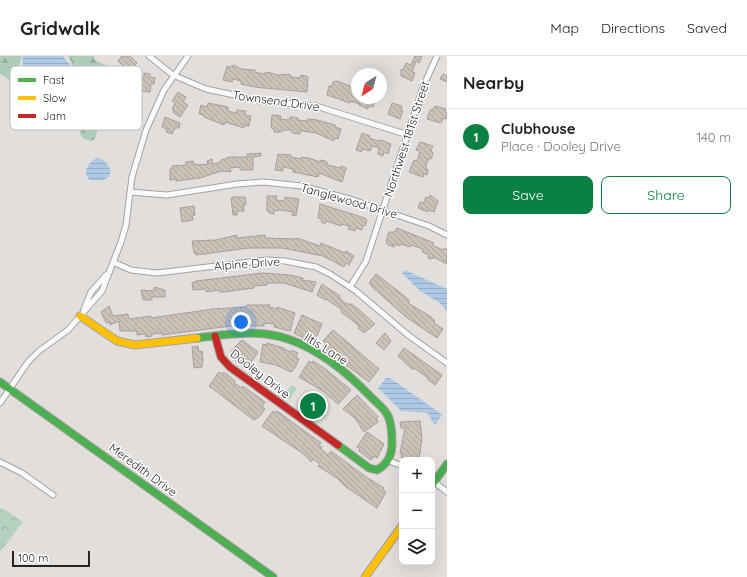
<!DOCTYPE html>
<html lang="en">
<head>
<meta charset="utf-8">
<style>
  body { margin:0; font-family:Quicksand,sans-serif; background:#f6f6f6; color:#202124 }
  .controls { position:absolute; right:12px; bottom:12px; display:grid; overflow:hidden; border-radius:8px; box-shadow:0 4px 16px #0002 }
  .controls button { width:36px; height:36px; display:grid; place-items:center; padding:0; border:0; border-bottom:1px solid #e0e0e0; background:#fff; color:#202124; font:20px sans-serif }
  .compass { position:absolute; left:351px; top:12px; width:36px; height:36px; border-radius:50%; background:#fff; box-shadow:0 4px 16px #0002; rotate:216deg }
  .scale { position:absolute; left:12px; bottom:10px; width:78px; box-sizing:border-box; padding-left:4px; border:2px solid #272524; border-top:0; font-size:11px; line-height:14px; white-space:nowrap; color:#272524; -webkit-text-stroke:3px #fff; paint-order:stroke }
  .you { position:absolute; left:241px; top:266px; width:14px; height:14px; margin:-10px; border:3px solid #fff; border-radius:50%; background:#1a73e8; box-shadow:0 0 0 6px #1a73e833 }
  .badge { display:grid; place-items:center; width:26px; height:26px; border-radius:50%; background:#0b8043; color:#fff; font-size:13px; font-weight:700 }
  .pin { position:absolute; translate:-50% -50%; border:2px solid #fff; box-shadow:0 1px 4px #0006 }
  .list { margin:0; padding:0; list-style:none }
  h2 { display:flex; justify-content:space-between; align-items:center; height:52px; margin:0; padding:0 16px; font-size:17px }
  h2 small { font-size:13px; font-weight:400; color:#757577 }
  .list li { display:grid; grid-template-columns:26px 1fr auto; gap:12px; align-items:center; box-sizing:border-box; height:56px; padding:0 16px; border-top:1px solid #e0e0e0 }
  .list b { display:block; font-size:15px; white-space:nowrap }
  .list p { margin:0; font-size:13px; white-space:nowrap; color:#757577 }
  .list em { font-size:13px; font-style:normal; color:#757577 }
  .actions { display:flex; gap:8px; padding:12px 16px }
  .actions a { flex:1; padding:9px 0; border:1px solid #0b8043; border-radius:8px; text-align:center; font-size:14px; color:#0b8043 }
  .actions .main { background:#0b8043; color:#fff }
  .icon { flex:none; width:22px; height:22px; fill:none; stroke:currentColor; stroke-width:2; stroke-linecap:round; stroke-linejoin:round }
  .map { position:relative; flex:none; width:447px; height:521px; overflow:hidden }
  header { display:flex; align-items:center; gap:24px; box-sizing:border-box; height:56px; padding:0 20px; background:#fff; border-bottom:1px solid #e0e0e0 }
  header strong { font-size:19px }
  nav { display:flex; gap:22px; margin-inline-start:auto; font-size:14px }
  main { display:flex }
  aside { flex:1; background:#fff }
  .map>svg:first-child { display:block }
</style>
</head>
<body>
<header>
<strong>Gridwalk</strong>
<nav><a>Map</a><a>Directions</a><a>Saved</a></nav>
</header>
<main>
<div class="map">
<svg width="447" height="521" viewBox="0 0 447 521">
  <defs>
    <pattern id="forest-firs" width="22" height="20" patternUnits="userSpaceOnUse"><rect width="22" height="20" fill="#adccb9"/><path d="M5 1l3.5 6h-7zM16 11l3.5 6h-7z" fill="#95af9f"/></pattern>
    <pattern id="park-crowns" width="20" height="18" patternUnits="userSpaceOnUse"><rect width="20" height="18" fill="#b5d2c1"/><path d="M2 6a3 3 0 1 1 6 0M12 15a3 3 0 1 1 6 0" fill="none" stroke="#9cb4a6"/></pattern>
    <pattern id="water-rules" width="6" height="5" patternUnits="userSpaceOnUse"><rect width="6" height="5" fill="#aec8e6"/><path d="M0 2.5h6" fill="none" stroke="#96acc5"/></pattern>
    <pattern id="building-back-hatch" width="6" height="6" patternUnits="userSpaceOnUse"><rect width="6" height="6" fill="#cbc1b7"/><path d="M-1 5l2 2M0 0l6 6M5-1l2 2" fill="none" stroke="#aea69d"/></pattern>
  </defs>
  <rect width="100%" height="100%" fill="#e2dedc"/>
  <path fill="#b5d2c1" d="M291,329L297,332L290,343L285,339Z"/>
  <g fill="url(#forest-firs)">
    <path d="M0,0H22L19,11L21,16L56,40V45L51,50C32,50 17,26 0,18Z"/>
    <path d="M68,0H94L95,4L116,14L121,19L120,28L130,35L132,40L128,43C116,42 109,36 102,27L99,28L94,24L93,38L100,65L95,83L91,85L84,83L80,78L85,62L79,54C83,42 76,11 68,0Z"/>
  </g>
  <path fill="url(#park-crowns)" d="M0,452L7,455L23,466L0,496Z"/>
  <g fill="url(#water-rules)">
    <path d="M23,0H63C65,4 69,7 71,10C77,20 78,48 75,58C64,53 58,40 49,31C42,25 31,22 26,15C22,10 22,5 23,0Z"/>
    <path d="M97,102C109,104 117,120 103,124C99,125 94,124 90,124C81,116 89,106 97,102Z"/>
    <path d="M405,214L447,233V255L440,247L420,235L402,217Z"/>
    <path d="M386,322H390L440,357L442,359L436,368L433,367L429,359L427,357L401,355L378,332Z"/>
  </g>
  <g fill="url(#building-back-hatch)" stroke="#a3a09f">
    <path d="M122,0H130L137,7L132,12L130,11L128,14L118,5Z"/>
    <path d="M415,0H422L419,7L416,5L412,16L415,17L412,25L401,20V13L403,14L406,7L411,9Z"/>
    <path d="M234,9L241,13L255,14V16L263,18L267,16L278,19L289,18L292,21L300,22L301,19L306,20L308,21L307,36L254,31L241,28V25L233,23L232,26L223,24L227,10L230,11Z"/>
    <path d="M144,17L150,18V21L155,22L154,28H151L150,36L139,35V32H136L138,20L144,21Z"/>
    <path d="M443,18L447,20V26L440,23Z"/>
    <path d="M337,25L357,33V42H376L373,51L368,50V53L359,49V48L351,45L350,47L327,39L329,30H332L333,26Z"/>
    <path d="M178,36L186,41L183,46L188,49L180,61L173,56L174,55L172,53L175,47L172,45Z"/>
    <path d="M208,47L228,51V55L236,57L237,54L246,55L245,59L251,60L249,70L244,69V72L225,66L224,69L204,61V59L199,58L201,49L207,51Z"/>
    <path d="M392,47L402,50L401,55H403L400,63L388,58Z"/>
    <path d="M435,50L446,53L445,56L447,57V61L446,63L443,62L441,67L427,63L430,54L434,53Z"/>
    <path d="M272,59L281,60L280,63L289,64L290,61H293L298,62V64L308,65V63L317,64L335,69V71L341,73L338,83L335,82L334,85L316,77L303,75H300V78L292,77V74H282V76H274V73L271,72Z"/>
    <path d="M165,61L180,67L179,72H175L172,78L166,76L167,73L162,71Z"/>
    <path d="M362,77L370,80L369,82L378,85L381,84L391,88L388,98L384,96L383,100L378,98L379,92L372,90L370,95L362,93V96L356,94Z"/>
    <path d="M420,86L433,90L431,94L433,98L431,103L429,102L426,109V113L428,114L427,119L424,118L423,121L409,116L414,104L417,105L420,95L416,94Z"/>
    <path d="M261,97V100L253,101V114H240V111L230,112L231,116L222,115L200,122L176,125V123L170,124V113H172V110L186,109V106L193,105L194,108H197V109L208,108L207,105L212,103L213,108L221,106V104L225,103L228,101H248L247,98Z"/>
    <path d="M278,98L291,99V101L301,103V101L309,102L320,106V104L326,105L328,109L340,112L341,110L346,112L342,126L319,117L318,121L293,116V113L283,111V115L275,114Z"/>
    <path d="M430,139L438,145L434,156L429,154L428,156L418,152L420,146L424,147L426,141L429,142Z"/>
    <path d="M267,140H277L276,144L284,145L285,141L299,143L296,160L292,159L293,156L280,154L274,155V158L269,157V155H267Z"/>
    <path d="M235,141H245L246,149H243L244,155H237V159H233L231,142Z"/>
    <path d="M320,148L365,162L367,164L365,170L363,169L362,174L356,172L355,175L348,173L349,170L341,168V170L326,165L325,168L321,166L322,163L318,162Z"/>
    <path d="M194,150L195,159H192L193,164L182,166L180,152Z"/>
    <path d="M397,172L434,187L432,189L443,194L444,192L447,194V208L433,201L432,203L428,202L429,199L422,196L423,193L411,189L410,191L401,188L400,190L395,188L394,191L388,189L386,186L389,176H395Z"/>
    <path d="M237,179V182L265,179V182L296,183L297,182L320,190L321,187L345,197L346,195L354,200L349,209L346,207L344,211L323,200L282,192H249L196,199V197H194L192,185L216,184Z"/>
    <path d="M263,217L290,219L303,222L302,224L316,226L312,236L284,227H267V229L254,230V232L224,236H219V234L206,236V233L193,234L192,227L196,225Z"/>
    <path d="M376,218L402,238L410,245L408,247L430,260L435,265L434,267L443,273L437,282L406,261L371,230L372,229L369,227Z"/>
    <path d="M322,228L340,240L339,242L347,248H351L357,252L375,268L364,277L358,272L359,270L341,256L342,254L326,243L325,244L317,239Z"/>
    <path d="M154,231L165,234V241H152V244H143L141,234L154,235Z"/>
    <path d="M246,249H270L269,251L277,253V251L295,257L290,275L274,271L275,268L264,267V270H231L162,279V277L152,278V280L146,281L145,278L137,279V275H120L119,265L110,269L109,266L106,267L101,256L109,250L113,260L128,258L129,263L151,260V262L213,253L246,251Z"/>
    <path d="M302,259L322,268L315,285L311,283L310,285L294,277Z"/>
    <path d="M333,274L379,313L369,326L323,292L326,287L323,285Z"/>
    <path d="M385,277L391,285L384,294L376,287Z"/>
    <path d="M242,284L258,296L248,311L244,309L243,310L231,301L234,297L231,295Z"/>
    <path d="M267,287L284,292V293L291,296L292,294L298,297L296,301L299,303L295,312L291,316L276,309L260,306L263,288L267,289Z"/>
    <path d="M198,290L199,296L202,295L203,304L202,311L194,312L192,291Z"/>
    <path d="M404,292L442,319L435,329L427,323L428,322L414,312L413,314L398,300Z"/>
    <path d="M309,305L312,307L313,305L324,312L351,334L338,348L323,335L299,321Z"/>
    <path d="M219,316L222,318L224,316L235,325L234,327L242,332L243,330L265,346L262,350L265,353L260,360L254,364L209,330Z"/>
    <path d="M357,339L378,361L376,363L378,366L364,376L355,362L343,353Z"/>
    <path d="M314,341L321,346L319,349L322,352L319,357L315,355L313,358L306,353L308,350L304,347L308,342L312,344Z"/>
    <path d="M273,355L276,357L277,355L321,387L319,389L322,391L321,393L328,399L331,395L366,421L384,432L383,434L386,436L377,452L346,431L338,423L318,410L320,408L313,403L311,406L305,399L262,370Z"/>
    <path d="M420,365L422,383L419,403L412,404L401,401L402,398L400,397L405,372H401L400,366Z"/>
    <path d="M367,376L384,388L377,402L374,400L371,404L359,395L360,393L357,391Z"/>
  </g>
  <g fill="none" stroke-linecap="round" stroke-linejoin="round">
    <g stroke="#a4a1a0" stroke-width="7">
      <g id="street">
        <path d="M149,0L173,19L206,33L262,45L316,50L408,79"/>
        <path d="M130,136L167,139L237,128L263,126L302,130L353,144L429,170L447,179"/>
        <path d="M113,206L131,214L157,217L266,204L285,205L316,211L330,218L356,235L408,279L447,307"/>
        <path d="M350,231L366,205L423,31L437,0"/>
        <path d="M84,253L91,236L106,219"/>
        <path d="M0,347L28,306L39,295L68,274L102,235L121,186L126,169L132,121L146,74L164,34L188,0"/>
        <path d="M387,404L402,410"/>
        <path d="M0,406L22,417L53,439"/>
        <path d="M432,424L447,436"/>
      </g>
    </g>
    <g stroke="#a4a1a0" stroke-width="9">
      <g id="fast">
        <path d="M197,282C227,278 258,273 288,283C321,294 348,317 372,342C377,347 385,353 388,360C392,368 392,378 392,387C392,399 388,408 377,414L369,412L338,389"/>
        <path d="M0,326L273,521"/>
        <path d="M432,429L447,408"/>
      </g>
    </g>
    <g stroke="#a4a1a0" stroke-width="9">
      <g id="slow">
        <path d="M80,260L117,285L135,289L197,282"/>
        <path d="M365,521L402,470"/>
      </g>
    </g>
    <g stroke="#a4a1a0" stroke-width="9">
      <path id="jam" d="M215,280L221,301L230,311L338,389"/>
    </g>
    <use href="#street" stroke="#fbfafa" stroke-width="5"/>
    <use href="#fast" stroke="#4caf50" stroke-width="7"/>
    <use href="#slow" stroke="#ffc107" stroke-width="7"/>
    <use href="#jam" stroke="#c62828" stroke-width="7"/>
  </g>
  <g text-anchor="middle" stroke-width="3" stroke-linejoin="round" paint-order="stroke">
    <g font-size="12" fill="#272524" stroke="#fff">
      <text transform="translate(276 45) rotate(8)" y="4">Townsend Drive</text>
      <text transform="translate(407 83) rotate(-72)" y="4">Northwest 181st Street</text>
      <text transform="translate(349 145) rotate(16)" y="4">Tanglewood Drive</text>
      <text transform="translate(247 208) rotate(-4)" y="4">Alpine Drive</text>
      <text transform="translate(326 293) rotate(32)" y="4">Iltis Lane</text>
      <text transform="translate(260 318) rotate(38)" y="4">Dooley Drive</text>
      <text transform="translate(143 414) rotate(36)" y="4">Meredith Drive</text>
    </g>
  </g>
  <rect x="10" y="10" width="132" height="64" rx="6" fill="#fff" stroke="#bebebd" stroke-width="1"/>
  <rect x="18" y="22" width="18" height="4" fill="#4caf50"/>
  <rect x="18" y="40" width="18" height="4" fill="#ffc107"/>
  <rect x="18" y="58" width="18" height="4" fill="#c62828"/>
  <g font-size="11" fill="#272524">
    <text x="43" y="28">Fast</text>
    <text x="43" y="46">Slow</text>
    <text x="43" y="64">Jam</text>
  </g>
</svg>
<div class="controls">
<button>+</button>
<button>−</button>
<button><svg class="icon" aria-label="layers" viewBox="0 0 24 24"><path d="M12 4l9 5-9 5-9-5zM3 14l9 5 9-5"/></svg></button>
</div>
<svg class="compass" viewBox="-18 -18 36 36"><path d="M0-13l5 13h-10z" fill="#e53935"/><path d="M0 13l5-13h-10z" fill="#757577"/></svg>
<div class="scale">100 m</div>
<div class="you"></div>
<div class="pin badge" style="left:313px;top:350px">1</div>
</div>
<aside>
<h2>Nearby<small></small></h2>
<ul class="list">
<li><span class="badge">1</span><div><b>Clubhouse</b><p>Place · Dooley Drive</p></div><em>140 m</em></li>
</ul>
<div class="actions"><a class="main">Save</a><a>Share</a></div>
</aside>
</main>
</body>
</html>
